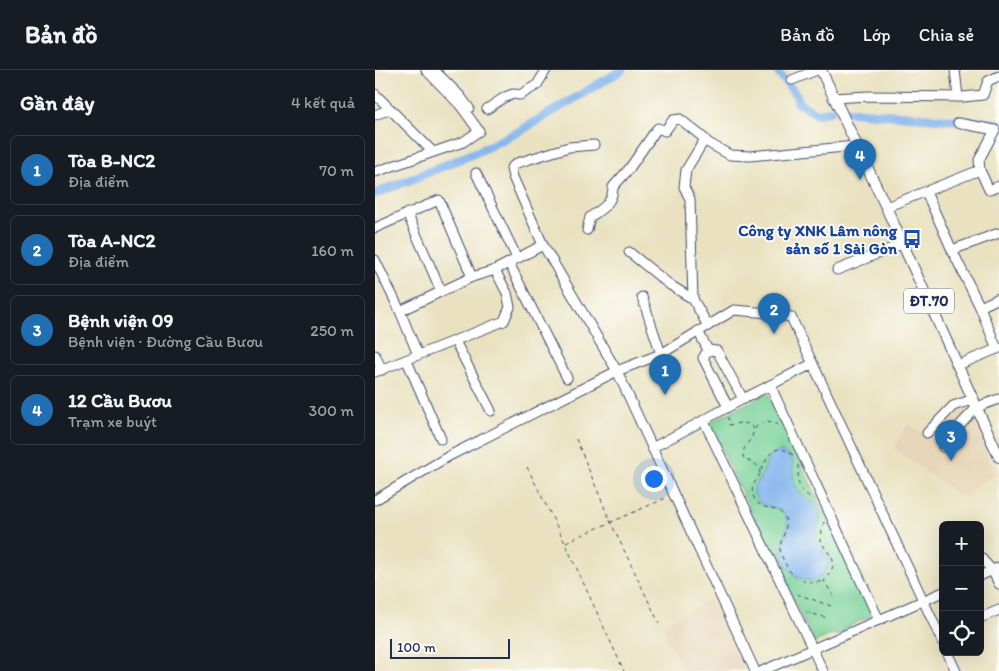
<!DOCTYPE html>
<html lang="vi">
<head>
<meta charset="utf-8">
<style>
  body { margin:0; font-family:Itim,sans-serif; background:#20242c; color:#f1f3f6 }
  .controls { position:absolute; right:15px; bottom:15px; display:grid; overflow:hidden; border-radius:8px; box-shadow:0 5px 20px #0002 }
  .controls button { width:45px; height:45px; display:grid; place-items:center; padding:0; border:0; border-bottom:1px solid #363941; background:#171b24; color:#f1f3f6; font:25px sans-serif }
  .scale { position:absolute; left:15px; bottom:12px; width:120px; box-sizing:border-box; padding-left:5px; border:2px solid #1b2f5e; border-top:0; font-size:14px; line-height:18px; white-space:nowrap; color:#1b2f5e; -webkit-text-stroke:4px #fdfcf7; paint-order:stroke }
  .you { position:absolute; left:278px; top:408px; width:18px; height:18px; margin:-12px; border:4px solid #fff; border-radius:50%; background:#1a73e8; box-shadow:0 0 0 8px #1a73e833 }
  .badge { display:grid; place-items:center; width:32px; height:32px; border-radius:50%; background:#1f6fb2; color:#fff; font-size:16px; font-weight:700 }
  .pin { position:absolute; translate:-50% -41px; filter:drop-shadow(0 1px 2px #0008) }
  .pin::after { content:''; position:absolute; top:26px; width:18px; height:15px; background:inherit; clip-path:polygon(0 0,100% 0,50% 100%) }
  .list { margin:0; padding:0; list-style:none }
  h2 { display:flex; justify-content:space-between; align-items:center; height:65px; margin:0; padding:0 20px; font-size:21px }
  h2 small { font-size:16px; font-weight:400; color:#9ea1a6 }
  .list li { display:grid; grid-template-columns:32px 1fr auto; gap:15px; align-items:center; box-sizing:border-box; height:70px; margin:0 10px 10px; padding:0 10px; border:1px solid #363941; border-radius:8px }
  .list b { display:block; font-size:19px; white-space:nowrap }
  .list p { margin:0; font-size:16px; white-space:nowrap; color:#9ea1a6 }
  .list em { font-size:16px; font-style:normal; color:#9ea1a6 }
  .icon { flex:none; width:28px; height:28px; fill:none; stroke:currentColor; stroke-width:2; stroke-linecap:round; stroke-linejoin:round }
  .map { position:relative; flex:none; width:624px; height:601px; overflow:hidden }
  header { display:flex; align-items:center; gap:30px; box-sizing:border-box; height:70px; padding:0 25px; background:#171b24; border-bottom:1px solid #363941 }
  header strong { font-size:24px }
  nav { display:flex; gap:28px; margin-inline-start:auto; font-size:18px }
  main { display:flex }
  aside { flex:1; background:#171b24 }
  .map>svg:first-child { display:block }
</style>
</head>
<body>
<header>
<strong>Bản đồ</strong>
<nav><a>Bản đồ</a><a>Lớp</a><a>Chia sẻ</a></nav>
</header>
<main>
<aside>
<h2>Gần đây<small>4 kết quả</small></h2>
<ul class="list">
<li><span class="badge">1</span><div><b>Tòa B-NC2</b><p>Địa điểm</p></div><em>70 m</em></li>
<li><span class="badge">2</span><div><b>Tòa A-NC2</b><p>Địa điểm</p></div><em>160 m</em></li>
<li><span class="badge">3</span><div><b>Bệnh viện 09</b><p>Bệnh viện · Đường Cầu Bươu</p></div><em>250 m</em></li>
<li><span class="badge">4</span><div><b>12 Cầu Bươu</b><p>Trạm xe buýt</p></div><em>300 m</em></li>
</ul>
</aside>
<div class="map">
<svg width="624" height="601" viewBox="0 0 624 601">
  <rect width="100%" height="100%" fill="#fdfcf7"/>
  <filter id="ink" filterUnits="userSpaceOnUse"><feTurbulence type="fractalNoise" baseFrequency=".02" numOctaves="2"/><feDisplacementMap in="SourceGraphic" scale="10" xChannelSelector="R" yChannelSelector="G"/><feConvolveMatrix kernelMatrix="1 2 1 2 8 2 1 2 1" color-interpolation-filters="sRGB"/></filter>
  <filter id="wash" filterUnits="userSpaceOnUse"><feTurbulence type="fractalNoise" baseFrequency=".0096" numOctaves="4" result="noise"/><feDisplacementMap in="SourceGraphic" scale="20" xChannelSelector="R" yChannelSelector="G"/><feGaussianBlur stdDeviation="1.12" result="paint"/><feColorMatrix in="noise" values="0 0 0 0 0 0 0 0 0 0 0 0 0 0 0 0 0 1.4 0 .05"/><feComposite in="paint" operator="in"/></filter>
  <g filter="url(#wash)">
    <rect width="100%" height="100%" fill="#e9e1bf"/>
    <g fill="#e6d5b8">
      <path d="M593,335L619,404L596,420L590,430L519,378L533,354L551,365L579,339Z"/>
      <path d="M334,530L370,601H308L286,555Z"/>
    </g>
    <path fill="#77d197" stroke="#49807a" d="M393,323L497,545L469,559L470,562L461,566L459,563L439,573L334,353Z"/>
    <path fill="#7fb2ec" stroke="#4d70a5" d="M405,381L416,387C420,397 416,408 421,417C426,429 445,430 445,446C444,454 440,461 440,469L454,490C450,516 425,516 412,496C399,474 418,462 411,447C407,437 393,437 384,433L379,423V417L388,403L394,387Z"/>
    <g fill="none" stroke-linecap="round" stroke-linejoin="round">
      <g stroke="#7fb2ec" stroke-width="9">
        <path d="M401,0L422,26L423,33L442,44L456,41"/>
        <path d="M471,41L624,54"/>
        <path d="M0,124L102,82L145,61L247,0"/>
      </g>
    </g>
  </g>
  <g filter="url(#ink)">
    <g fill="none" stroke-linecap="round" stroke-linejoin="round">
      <g stroke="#3a4a6d" stroke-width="11">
        <g id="minor">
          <path d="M51,0L85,35L104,61"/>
          <path d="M59,0L85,26L94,38"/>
          <path d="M580,0L583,27"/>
          <path d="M417,10L442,0"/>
          <path d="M0,24L58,82"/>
          <path d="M458,28L494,26L588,27L608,25L613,11L624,6"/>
          <path d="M112,39L130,27L138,24L145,25L162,15L171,0"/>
          <path d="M0,45L15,39"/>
          <path d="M583,53L620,60L604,90L605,100"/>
          <path d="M330,71L355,85L375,86L480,76"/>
          <path d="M219,75L194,77L142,93L136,98L138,107L168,175L242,301L380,601"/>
          <path d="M0,102L88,72L104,61"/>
          <path d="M101,103L142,188"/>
          <path d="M551,122L577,180L624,163"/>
          <path d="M511,137L605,100L614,120L624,116"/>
          <path d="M32,143L66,221"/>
          <path d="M0,158L64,130L97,207"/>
          <path d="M212,160L215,147C227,139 238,133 238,117L254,99L281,60L283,58L290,61L298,50L305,49L330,69L311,100L309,117L315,129L318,229"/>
          <path d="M577,180L605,237"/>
          <path d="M254,182L295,215L318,229L333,256"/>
          <path d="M0,190L25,241L43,285"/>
          <path d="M134,193L192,308"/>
          <path d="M462,200L527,174"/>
          <path d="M267,227L286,284"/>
          <path d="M25,241L97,207L120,200L168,175"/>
          <path d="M323,261L333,280"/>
          <path d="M80,271L116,341"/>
          <path d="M622,279L605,237L624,228"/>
          <path d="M0,285L7,300"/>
          <path d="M32,291L66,369"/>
          <path d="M583,295L624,278"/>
          <path d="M0,302L129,251L135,237L132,223L120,200"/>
          <path d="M395,315L504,550"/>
          <path d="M353,337L328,288L333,280L342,281L368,329"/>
          <path d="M329,351L448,601"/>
          <path d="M552,363L578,336L599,329"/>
          <path d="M568,377L573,368L602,337L624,329"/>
          <path d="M277,378L368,329L437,294"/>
          <path d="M0,430L74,386L242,301L286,284L359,240L394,243L416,247L568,573"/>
          <path d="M605,487L617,500L624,514"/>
          <path d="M605,506L624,497"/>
          <path d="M605,548L624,540"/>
          <path d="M572,582L581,601"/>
          <path d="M387,601L568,522"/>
        </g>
      </g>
      <g stroke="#3a4a6d" stroke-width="12">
        <path id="major" d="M446,0L511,137L624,387"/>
      </g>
      <g stroke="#3a4a6d" stroke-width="1" stroke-dasharray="4 4" stroke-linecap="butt">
        <path d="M352,347L355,352L354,355C364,353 370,351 378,357C381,371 364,375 369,389C377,393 383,392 385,403"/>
        <path d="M380,359C382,354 385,353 390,353L392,351L401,353L406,359"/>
        <path d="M201,369L236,453L284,553"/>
        <path d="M418,385C398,369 392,388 385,404C381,411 375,417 378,425C384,444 403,433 410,448C414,458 406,468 405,477C405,483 408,490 411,495C420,512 432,514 449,511"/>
        <path d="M423,395C424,412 420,420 439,429"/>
        <path d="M152,397L190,473L249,601"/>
        <path d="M449,452L445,470C455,488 467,489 449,511L460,528"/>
        <path d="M191,472L291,428"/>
        <path d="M422,524L459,537"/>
        <path d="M431,542L452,548"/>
      </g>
      <use href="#minor" stroke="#fff" stroke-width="9"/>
      <use href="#major" stroke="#fff" stroke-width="10"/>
    </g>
  </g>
  <defs>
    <g id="bus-bare" transform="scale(1.5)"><path d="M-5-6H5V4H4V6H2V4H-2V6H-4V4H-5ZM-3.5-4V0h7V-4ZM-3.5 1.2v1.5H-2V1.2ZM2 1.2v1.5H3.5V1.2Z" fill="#1a4fb4" stroke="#fdfcf7" stroke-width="2.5" paint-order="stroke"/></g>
  </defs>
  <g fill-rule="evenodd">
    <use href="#bus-bare" x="537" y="169"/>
  </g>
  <g text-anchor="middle" stroke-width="4" stroke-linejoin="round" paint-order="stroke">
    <rect fill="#fdfcf7" stroke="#5f6c8c" stroke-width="1" x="529" y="218.5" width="50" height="25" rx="4"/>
    <g font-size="15" font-weight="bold" fill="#1b2f5e">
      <text x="554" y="236">ĐT.70</text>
    </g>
    <g font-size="16" font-weight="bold" fill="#164399" stroke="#fdfcf7" text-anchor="end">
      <text x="522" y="166">Công ty XNK Lâm nông<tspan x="522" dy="18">sản số 1 Sài Gòn</tspan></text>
    </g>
  </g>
</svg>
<div class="controls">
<button>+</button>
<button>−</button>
<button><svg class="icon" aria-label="locate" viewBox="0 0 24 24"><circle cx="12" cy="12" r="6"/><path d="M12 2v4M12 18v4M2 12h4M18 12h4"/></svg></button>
</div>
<div class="scale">100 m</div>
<div class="you"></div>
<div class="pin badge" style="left:290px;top:325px">1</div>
<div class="pin badge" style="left:399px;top:264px">2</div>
<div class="pin badge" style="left:576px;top:391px">3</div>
<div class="pin badge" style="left:485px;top:110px">4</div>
</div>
</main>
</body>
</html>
